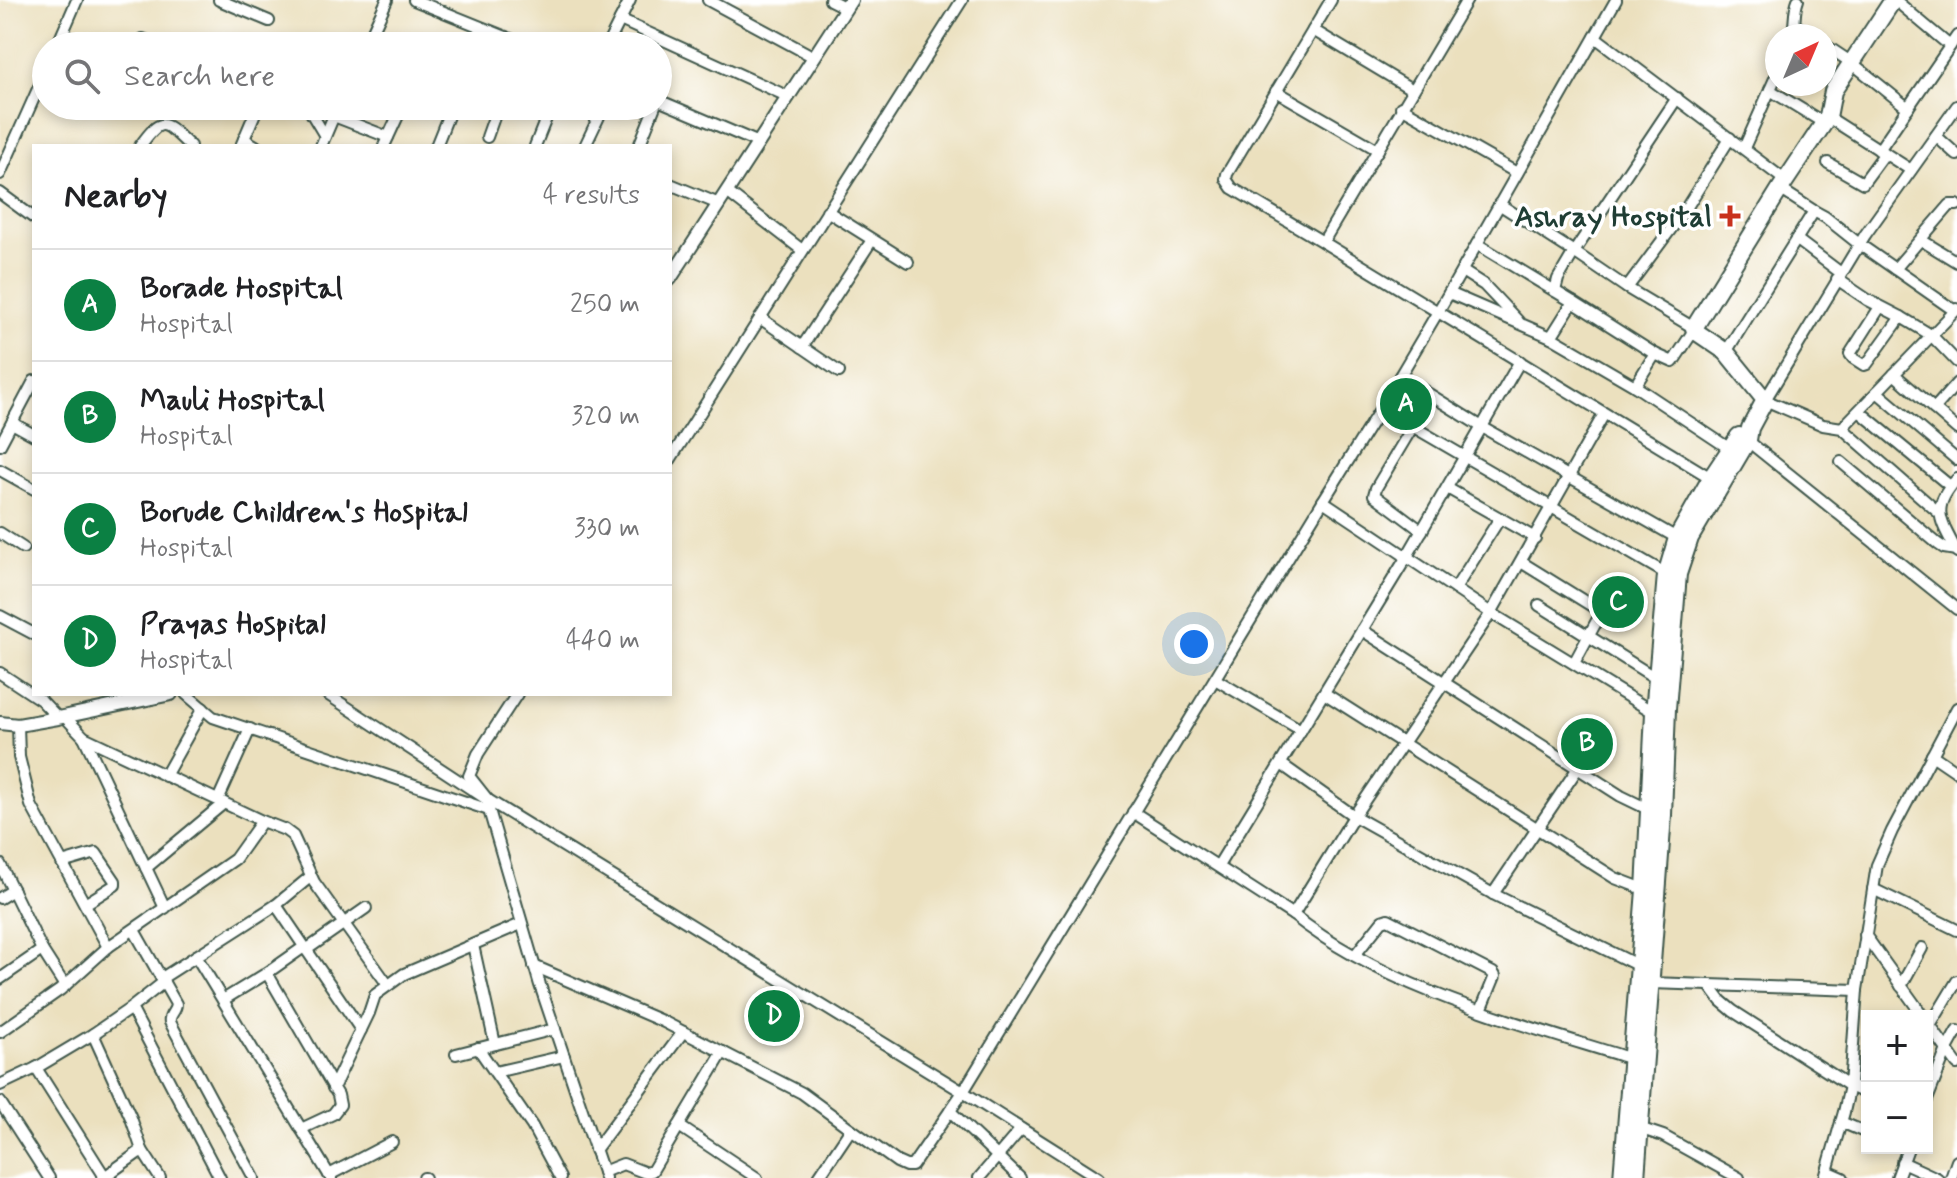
<!DOCTYPE html>
<html lang="en">
<head>
<meta charset="utf-8">
<style>
  body { margin:0; font-family:Mynerve,sans-serif; background:#f2f2f2; color:#202124 }
  .controls { position:absolute; right:24px; bottom:24px; display:grid; overflow:hidden; border-radius:0px; box-shadow:0 4px 12px #0003 }
  .controls button { width:72px; height:72px; display:grid; place-items:center; padding:0; border:0; border-bottom:2px solid #e0e0e0; background:#fff; color:#202124; font:40px sans-serif }
  .compass { position:absolute; left:1765px; top:24px; width:72px; height:72px; border-radius:50%; background:#fff; box-shadow:0 4px 12px #0003; rotate:44deg }
  .you { position:absolute; left:1194px; top:644px; width:28px; height:28px; margin:-20px; border:6px solid #fff; border-radius:50%; background:#1a73e8; box-shadow:0 0 0 12px #1a73e833 }
  .badge { display:grid; place-items:center; width:52px; height:52px; border-radius:50%; background:#0b8043; color:#fff; font-size:26px; font-weight:700 }
  .pin { position:absolute; translate:-50% -50%; border:4px solid #fff; box-shadow:0 2px 8px #0006 }
  .list { margin:0; padding:0; list-style:none }
  h2 { display:flex; justify-content:space-between; align-items:center; height:104px; margin:0; padding:0 32px; font-size:34px }
  h2 small { font-size:26px; font-weight:400; color:#757577 }
  .list li { display:grid; grid-template-columns:52px 1fr auto; gap:24px; align-items:center; box-sizing:border-box; height:112px; padding:0 32px; border-top:2px solid #e0e0e0 }
  .list b { display:block; font-size:30px; white-space:nowrap }
  .list p { margin:0; font-size:26px; white-space:nowrap; color:#757577 }
  .list em { font-size:26px; font-style:normal; color:#757577 }
  .icon { flex:none; width:44px; height:44px; fill:none; stroke:currentColor; stroke-width:2; stroke-linecap:round; stroke-linejoin:round }
  .map { position:relative; flex:none; width:1957px; height:1178px; overflow:hidden }
  .search { position:absolute; background:#fff; box-shadow:0 4px 12px #0003; left:32px; top:32px; width:640px; height:88px; display:flex; align-items:center; gap:20px; box-sizing:border-box; padding:0 28px; border-radius:44px; color:#757577; font-size:30px }
  .panel { position:absolute; background:#fff; box-shadow:0 4px 12px #0003; left:32px; top:144px; width:640px; height:552px; border-radius:0px }
  .map>svg:first-child { display:block }
</style>
</head>
<body>
<div class="map">
<svg width="1957" height="1178" viewBox="0 0 1957 1178">
  <rect width="100%" height="100%" fill="#fff"/>
  <filter id="ink" filterUnits="userSpaceOnUse"><feTurbulence type="fractalNoise" baseFrequency=".0125" numOctaves="2"/><feDisplacementMap in="SourceGraphic" scale="16" xChannelSelector="R" yChannelSelector="G"/><feConvolveMatrix kernelMatrix="1 2 1 2 8 2 1 2 1" color-interpolation-filters="sRGB"/></filter>
  <filter id="wash" filterUnits="userSpaceOnUse"><feTurbulence type="fractalNoise" baseFrequency=".006" numOctaves="4" result="noise"/><feDisplacementMap in="SourceGraphic" scale="32" xChannelSelector="R" yChannelSelector="G"/><feGaussianBlur stdDeviation="1.8" result="paint"/><feColorMatrix in="noise" values="0 0 0 0 0 0 0 0 0 0 0 0 0 0 0 0 0 1.4 0 .05"/><feComposite in="paint" operator="in"/></filter>
  <g filter="url(#wash)">
    <rect width="100%" height="100%" fill="#ebe0be"/>
  </g>
  <g filter="url(#ink)">
    <g fill="none" stroke-linecap="round" stroke-linejoin="round">
      <g stroke="#3e5549" stroke-width="14">
        <g id="minor">
          <path d="M219,0L269,21"/>
          <path d="M414,0L528,46"/>
          <path d="M708,0L814,57"/>
          <path d="M830,0L846,8"/>
          <path d="M1467,0L1323,242L1711,478"/>
          <path d="M1895,0L1950,46"/>
          <path d="M620,20L789,97"/>
          <path d="M1795,25L1811,36"/>
          <path d="M1313,30L1413,90"/>
          <path d="M1792,36C1796,24 1793,12 1798,0"/>
          <path d="M1595,37L1786,181"/>
          <path d="M143,39L161,46"/>
          <path d="M1825,45L1852,63L1908,108"/>
          <path d="M57,46L77,0"/>
          <path d="M366,46L387,0"/>
          <path d="M475,46L482,28"/>
          <path d="M607,46L630,0"/>
          <path d="M1770,90L1824,123"/>
          <path d="M1276,91L1378,150"/>
          <path d="M1677,98L1574,252L1627,288L1694,328"/>
          <path d="M658,100L759,143"/>
          <path d="M307,106L325,136"/>
          <path d="M1401,107L1517,173"/>
          <path d="M334,116L388,137"/>
          <path d="M1828,117L1911,170"/>
          <path d="M1936,136L1957,155"/>
          <path d="M487,137L498,106"/>
          <path d="M244,139L256,146"/>
          <path d="M140,146C163,114 164,122 190,146"/>
          <path d="M241,146L258,106"/>
          <path d="M321,146L338,106"/>
          <path d="M384,146L402,107"/>
          <path d="M436,146L452,106"/>
          <path d="M535,146L551,106"/>
          <path d="M585,146L604,106"/>
          <path d="M639,146L655,106"/>
          <path d="M1744,148L1777,74"/>
          <path d="M1879,150L1957,36"/>
          <path d="M1828,163L1863,183L1885,153"/>
          <path d="M0,174L46,71"/>
          <path d="M670,184L719,204"/>
          <path d="M727,192L802,250"/>
          <path d="M0,193L34,218"/>
          <path d="M1499,204L1574,252L1558,279L1555,291"/>
          <path d="M827,211L908,262"/>
          <path d="M1814,211L1825,217L1859,244L1955,311"/>
          <path d="M1796,239L1841,273"/>
          <path d="M1921,240L1957,262"/>
          <path d="M1323,242L1232,188L1226,179L1227,174L1331,0"/>
          <path d="M1477,244L1573,302"/>
          <path d="M1895,269L1950,205H1957"/>
          <path d="M1462,271L1484,285L1518,321"/>
          <path d="M1837,279L1868,300L1901,317L1931,335L1957,362"/>
          <path d="M1627,288L1685,210L1730,138"/>
          <path d="M1449,293L1551,337L1635,386L1730,449"/>
          <path d="M1880,307L1850,354L1853,358L1864,365L1867,364L1901,317"/>
          <path d="M760,318L839,372"/>
          <path d="M1551,337L1573,302L1655,354"/>
          <path d="M802,347L872,240"/>
          <path d="M1726,352L1814,211L1780,189"/>
          <path d="M1894,374L1957,429"/>
          <path d="M1400,376L1482,427L1677,538"/>
          <path d="M1635,386L1655,354L1673,362L1694,330"/>
          <path d="M1877,392L1957,460"/>
          <path d="M1381,408L1670,576"/>
          <path d="M1934,409L1957,383"/>
          <path d="M1859,411L1950,486"/>
          <path d="M12,423L34,435"/>
          <path d="M1413,426L1376,488L1374,495L1422,531"/>
          <path d="M1842,428L1957,309"/>
          <path d="M1743,437L1957,609"/>
          <path d="M0,445L34,381"/>
          <path d="M670,460L962,0"/>
          <path d="M1841,462L1938,544L1944,548L1956,550"/>
          <path d="M0,470L34,489"/>
          <path d="M1957,479C1930,508 1940,520 1957,552"/>
          <path d="M1447,488L1535,538"/>
          <path d="M1323,501L1491,613L1658,715"/>
          <path d="M1938,512L1842,428L1823,425L1765,400L1865,235L1957,106"/>
          <path d="M0,533L23,548"/>
          <path d="M1521,562L1600,611V615L1574,663"/>
          <path d="M1455,589L1500,518"/>
          <path d="M1539,605L1657,679"/>
          <path d="M0,616L34,634"/>
          <path d="M1362,630L1621,796L1652,811"/>
          <path d="M0,673L41,700L58,718"/>
          <path d="M1215,679L1301,730"/>
          <path d="M1324,693L1615,878L1649,891"/>
          <path d="M186,694L213,717L489,810"/>
          <path d="M327,694L488,800L963,1092L912,1166H906L897,1162L851,1129L818,1178"/>
          <path d="M517,694L478,754L469,776L488,800L489,810L540,985L605,1178"/>
          <path d="M18,725L19,757L31,805L108,947L235,859L262,821L84,737L65,717"/>
          <path d="M84,737L165,908"/>
          <path d="M1932,755L1957,772"/>
          <path d="M1281,764L1354,816L1493,894L1639,966"/>
          <path d="M165,776L203,708"/>
          <path d="M218,800L250,729"/>
          <path d="M1133,812L1293,915L1354,816L1491,613L1604,414"/>
          <path d="M262,821L285,830L293,836L314,882L388,985"/>
          <path d="M62,863L96,853L115,881V885L85,904"/>
          <path d="M0,864L42,950L65,986"/>
          <path d="M1218,866L1406,558L1520,361"/>
          <path d="M146,868L224,803"/>
          <path d="M1873,889L1957,930"/>
          <path d="M1493,894L1578,768"/>
          <path d="M0,898L13,890"/>
          <path d="M276,905L310,877"/>
          <path d="M1293,915C1387,990 1522,1024 1635,1060"/>
          <path d="M134,930L176,1004C176,1012 168,1015 170,1022L254,1178"/>
          <path d="M1865,935L1923,1016"/>
          <path d="M473,945L495,1044"/>
          <path d="M306,950L366,908"/>
          <path d="M1355,955L1382,921L1388,919L1493,973L1495,976L1481,1010"/>
          <path d="M196,956L331,1178"/>
          <path d="M534,966L664,1022L802,1093L851,1129"/>
          <path d="M162,978L276,905L361,1030"/>
          <path d="M0,979L42,950"/>
          <path d="M164,982L131,1008L220,1178"/>
          <path d="M1651,983L1857,990"/>
          <path d="M1709,985L1721,1001L1733,1011L1850,1086L1867,1094"/>
          <path d="M1901,986L1922,948"/>
          <path d="M223,1000L267,973"/>
          <path d="M1928,1023L1957,1064"/>
          <path d="M1930,1026L1957,981"/>
          <path d="M0,1032L60,990L108,947"/>
          <path d="M93,1034L131,1008"/>
          <path d="M478,1048L532,1126L560,1178"/>
          <path d="M456,1054L555,1029"/>
          <path d="M36,1068L105,1177"/>
          <path d="M495,1072L564,1056"/>
          <path d="M0,1085L36,1068L93,1034L131,1118L142,1150"/>
          <path d="M333,1088L369,1013L375,995L404,974L521,924"/>
          <path d="M1927,1100L1947,1049L1957,1031"/>
          <path d="M0,1102L49,1178"/>
          <path d="M950,1111L1020,1178"/>
          <path d="M1841,1122L1867,1133"/>
          <path d="M679,1126L757,1178"/>
          <path d="M1636,1127L1663,1136L1739,1178"/>
          <path d="M301,1129L333,1114L340,1105L338,1095L267,973L304,947"/>
          <path d="M595,1150L683,1032"/>
          <path d="M1902,1162L1937,1178"/>
          <path d="M1827,1171L1843,1178"/>
          <path d="M603,1172L623,1164L646,1173L652,1171L723,1052"/>
          <path d="M329,1175L392,1142"/>
          <path d="M103,1178L142,1150L160,1178"/>
          <path d="M424,1178H425"/>
          <path d="M979,1178L1021,1129"/>
          <path d="M1099,1178L963,1092L1323,501L1381,408L1449,293L1616,0"/>
          <path d="M1825,1178L1844,1112L1850,1086L1857,990L1877,865L1892,831L1957,708"/>
          <path d="M1897,1178L1908,1148"/>
          <path d="M1951,1178L1957,1161"/>
        </g>
      </g>
      <g stroke="#3e5549" stroke-width="16">
        <g id="tertiary">
          <path d="M670,279L851,0"/>
          <path d="M0,723L18,725L58,718L171,694"/>
        </g>
      </g>
      <g stroke="#3e5549" stroke-width="20">
        <g id="primary">
          <path d="M1622,1178L1645,890L1654,713L1666,575L1677,538L1711,478L1739,436"/>
          <path d="M1636,1178L1663,815L1667,709L1678,574L1690,538L1748,440L1750,428L1765,400L1726,352L1695,331L1694,328L1780,189L1828,117L1833,91L1893,0"/>
        </g>
      </g>
      <use href="#minor" stroke="#fff" stroke-width="10"/>
      <use href="#tertiary" stroke="#fff" stroke-width="12"/>
      <use href="#primary" stroke="#fff" stroke-width="16"/>
    </g>
  </g>
  <path fill="#c8321e" stroke="#fff" stroke-width="3" d="M1726 204h8v8h8v8h-8v8h-8v-8h-8v-8h8z"/>
  <g text-anchor="middle" stroke-width="7" stroke-linejoin="round" paint-order="stroke">
    <g font-size="30" font-weight="bold" fill="#1f3d34" stroke="#fff" text-anchor="end">
      <text x="1712" y="226">Ashray Hospital</text>
    </g>
  </g>
</svg>
<div class="controls">
<button>+</button>
<button>−</button>
</div>
<svg class="compass" viewBox="-18 -18 36 36"><path d="M0-13l5 13h-10z" fill="#e53935"/><path d="M0 13l5-13h-10z" fill="#757577"/></svg>
<div class="you"></div>
<div class="pin badge" style="left:1406px;top:404px">A</div>
<div class="pin badge" style="left:1587px;top:744px">B</div>
<div class="pin badge" style="left:1618px;top:602px">C</div>
<div class="pin badge" style="left:774px;top:1016px">D</div>
<div class="search"><svg class="icon" aria-label="search" viewBox="0 0 24 24"><circle cx="10" cy="10" r="6"/><path d="M15 15l6 6"/></svg>Search here</div>
<section class="panel">
<h2>Nearby<small>4 results</small></h2>
<ul class="list">
<li><span class="badge">A</span><div><b>Borade Hospital</b><p>Hospital</p></div><em>250 m</em></li>
<li><span class="badge">B</span><div><b>Mauli Hospital</b><p>Hospital</p></div><em>320 m</em></li>
<li><span class="badge">C</span><div><b>Borude Children's Hospital</b><p>Hospital</p></div><em>330 m</em></li>
<li><span class="badge">D</span><div><b>Prayas Hospital</b><p>Hospital</p></div><em>440 m</em></li>
</ul>
</section>
</div>
</body>
</html>
